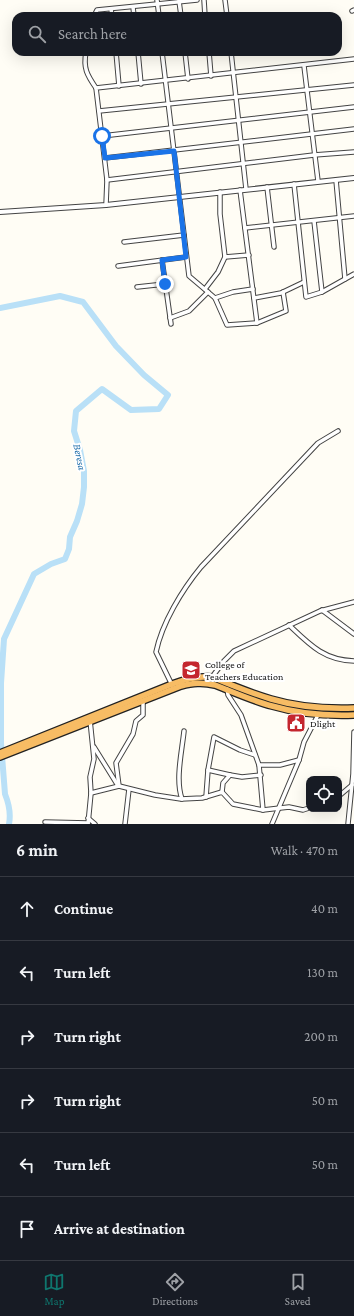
<!DOCTYPE html>
<html lang="en">
<head>
<meta charset="utf-8">
<style>
  body { margin:0; font-family:"Crimson Pro",serif; background:#242831; color:#f1f3f6 }
  .controls { position:absolute; right:12px; bottom:12px; display:grid; overflow:hidden; border-radius:8px; box-shadow:0 4px 16px #0002 }
  .controls button { width:36px; height:36px; display:grid; place-items:center; padding:0; border:0; border-bottom:1px solid #363941; background:#171b24; color:#f1f3f6; font:20px sans-serif }
  .stop { position:absolute; width:12px; height:12px; margin:-9px; border:3px solid #1a73e8; border-radius:50%; background:#fff }
  .stop.end { background:#1a73e8; border-color:#fff; box-shadow:0 1px 4px #0008 }
  .list { margin:0; padding:0; list-style:none }
  h2 { display:flex; justify-content:space-between; align-items:center; height:52px; margin:0; padding:0 16px; font-size:17px }
  h2 small { font-size:13px; font-weight:400; color:#9ea1a6 }
  .list li { display:grid; grid-template-columns:26px 1fr auto; gap:12px; align-items:center; box-sizing:border-box; height:64px; padding:0 16px; border-top:1px solid #363941 }
  .list b { display:block; font-size:15px; white-space:nowrap }
  .list em { font-size:13px; font-style:normal; color:#9ea1a6 }
  .icon { flex:none; width:22px; height:22px; fill:none; stroke:currentColor; stroke-width:2; stroke-linecap:round; stroke-linejoin:round }
  .map { position:relative; flex:none; width:354px; height:824px; overflow:hidden }
  .search { position:absolute; background:#171b24; box-shadow:0 4px 16px #0002; left:12px; right:12px; top:12px; height:44px; display:flex; align-items:center; gap:10px; box-sizing:border-box; padding:0 14px; border-radius:12px; color:#9ea1a6; font-size:15px }
  .sheet { height:436px; background:#171b24 }
  nav { display:flex; justify-content:space-around; align-items:center; box-sizing:border-box; height:56px; border-top:1px solid #363941; background:#171b24; font-size:11px; color:#9ea1a6 }
  nav a { display:grid; justify-items:center; gap:2px }
  nav .on { color:#0f766e }
  .map>svg:first-child { display:block }
</style>
</head>
<body>
<div class="map">
<svg width="354" height="824" viewBox="0 0 354 824">
  <rect width="100%" height="100%" fill="#fffdf5"/>
  <g fill="none" stroke-linecap="round" stroke-linejoin="round">
    <path stroke="#b9e0f7" stroke-width="6" d="M0,308L60,296L83,302L116,346L144,375L168,395L159,409L131,410L102,389L76,411L74,431L80,450L84,471V487L82,504L77,521L70,537L69,549L65,559L51,564L34,574L4,639L1,683V743L5,794C9,804 11,814 9,824"/>
    <g stroke="#444" stroke-width="5.5">
      <g id="minor">
        <path d="M157,0L159,16"/>
        <path d="M204,0L205,16"/>
        <path d="M225,0L227,16"/>
        <path d="M179,1L181,16"/>
        <path d="M133,7L134,16"/>
        <path d="M111,9L112,16"/>
        <path d="M352,11L354,10"/>
        <path d="M94,16L97,10L197,0"/>
        <path d="M86,52C83,68 87,75 96,88"/>
        <path d="M116,52L119,86"/>
        <path d="M138,52L141,84"/>
        <path d="M162,52L189,276L215,298L227,325L257,323L240,190"/>
        <path d="M185,52L188,79"/>
        <path d="M209,52L211,76"/>
        <path d="M231,52L246,189"/>
        <path d="M304,66L318,181"/>
        <path d="M99,111L354,85"/>
        <path d="M102,136L354,107"/>
        <path d="M105,158L354,129"/>
        <path d="M107,180L314,155L354,152"/>
        <path d="M336,180L345,279"/>
        <path d="M294,184L306,297L322,292L314,221"/>
        <path d="M267,187L274,247"/>
        <path d="M220,192V214L225,257L249,255"/>
        <path d="M106,205L107,180L96,88L354,59"/>
        <path d="M245,228L354,216"/>
        <path d="M124,242L184,235"/>
        <path d="M162,260L171,324"/>
        <path d="M118,266L186,257"/>
        <path d="M137,287L165,284"/>
        <path d="M205,289L218,272L225,257"/>
        <path d="M322,292L354,274"/>
        <path d="M215,298L233,292L253,289"/>
        <path d="M254,298L281,293L304,282"/>
        <path d="M170,318L189,311L208,292"/>
        <path d="M257,323L286,311L283,292"/>
        <path d="M322,610L354,634"/>
        <path d="M289,625C310,645 324,660 354,661"/>
        <path d="M212,677L224,661L234,651L320,611L354,602"/>
        <path d="M172,685L156,652C162,623 182,590 201,567L318,443L338,431"/>
        <path d="M227,689L228,695L241,715L259,765L263,810"/>
        <path d="M94,747L117,784"/>
        <path d="M259,765H280L299,760"/>
        <path d="M208,770L214,737L240,750L255,755"/>
        <path d="M119,786L116,763L133,734L136,721L143,715V701"/>
        <path d="M222,792L223,783L230,775L242,777L261,775"/>
        <path d="M91,793L119,786L155,795L181,799L202,798L222,792L233,804L263,810L289,807L303,810L309,808"/>
        <path d="M339,796L352,785"/>
        <path d="M206,797L208,770L230,775"/>
        <path d="M182,799C175,780 182,751 184,731"/>
        <path d="M88,818L95,824"/>
        <path d="M45,822L88,823"/>
        <path d="M88,824L91,793L90,777L94,759L90,720"/>
        <path d="M125,824L129,789"/>
        <path d="M272,824L299,760L304,742L318,715"/>
        <path d="M348,824L353,774L354,732"/>
      </g>
    </g>
    <g stroke="#444" stroke-width="6">
      <path id="tertiary" d="M0,212L106,205L354,178"/>
    </g>
    <g stroke="#222" stroke-width="8">
      <g id="trunk">
        <path d="M0,753L172,684C186,679 198,676 212,677C231,685 251,693 271,699C298,707 326,709 354,708"/>
        <path d="M0,757L181,686C193,683 202,682 215,685C233,692 253,701 272,706C299,714 326,716 354,715"/>
      </g>
    </g>
    <use href="#minor" stroke="#fff" stroke-width="3.5"/>
    <use href="#tertiary" stroke="#fff" stroke-width="4"/>
    <use href="#trunk" stroke="#f7bc64" stroke-width="5.5"/>
  </g>
  <g fill="none" stroke-linecap="round" stroke-linejoin="round">
    <path stroke="#1a73e8" stroke-width="5" d="M102,136L105,158L174,151L186,257L162,260L165,284"/>
  </g>
  <defs>
    <g id="university-square" transform="scale(1)"><rect x="-9" y="-9" width="18" height="18" rx="4" fill="#c4262e" stroke="#fff"/><path d="M0-5L7-2L0 1L-7-2ZM-4 1L0 2.5L4 1V4Q0 6-4 4Z" fill="#fff"/></g>
    <g id="civic-square" transform="scale(1)"><rect x="-9" y="-9" width="18" height="18" rx="4" fill="#c4262e" stroke="#fff"/><path d="M-.6-6.5H3V-4.5H.6V-3L4-1V1h2V6H-6V1h2V-1L-.6-3ZM-1.2 2.5V6h2.4V2.5Z" fill="#fff"/></g>
  </defs>
  <g fill-rule="evenodd">
    <use href="#university-square" x="191" y="670"/>
    <use href="#civic-square" x="296" y="723"/>
  </g>
  <g text-anchor="middle" stroke-width="4" stroke-linejoin="round" paint-order="stroke">
    <g font-size="10" fill="#111" stroke="#fff" text-anchor="start">
      <text x="205" y="668">College of<tspan x="205" dy="12">Teachers Education</tspan></text>
      <text x="310" y="727">Dlight</text>
    </g>
    <g font-size="11" font-style="italic" fill="#1768a6" stroke="#fff">
      <text transform="translate(80 457) rotate(78)" y="4">Beresa</text>
    </g>
  </g>
</svg>
<div class="controls">
<button><svg class="icon" aria-label="locate" viewBox="0 0 24 24"><circle cx="12" cy="12" r="6"/><path d="M12 2v4M12 18v4M2 12h4M18 12h4"/></svg></button>
</div>
<div class="stop" style="left:102px;top:136px"></div>
<div class="stop end" style="left:165px;top:284px"></div>
<div class="search"><svg class="icon" aria-label="search" viewBox="0 0 24 24"><circle cx="10" cy="10" r="6"/><path d="M15 15l6 6"/></svg>Search here</div>
</div>
<section class="sheet">
<h2>6 min<small>Walk · 470 m</small></h2>
<ul class="list">
<li><svg class="icon" aria-label="ahead" viewBox="0 0 24 24"><path d="M12 20V5M6 11l6-6 6 6"/></svg><div><b>Continue</b></div><em>40 m</em></li>
<li><svg class="icon" aria-label="left" viewBox="0 0 24 24"><path d="M17 20v-9H6M10 6l-5 5 5 5"/></svg><div><b>Turn left</b></div><em>130 m</em></li>
<li><svg class="icon" aria-label="right" viewBox="0 0 24 24"><path d="M7 20v-9h11M14 6l5 5-5 5"/></svg><div><b>Turn right</b></div><em>200 m</em></li>
<li><svg class="icon" aria-label="right" viewBox="0 0 24 24"><path d="M7 20v-9h11M14 6l5 5-5 5"/></svg><div><b>Turn right</b></div><em>50 m</em></li>
<li><svg class="icon" aria-label="left" viewBox="0 0 24 24"><path d="M17 20v-9H6M10 6l-5 5 5 5"/></svg><div><b>Turn left</b></div><em>50 m</em></li>
<li><svg class="icon" aria-label="arrive" viewBox="0 0 24 24"><path d="M6 21V4h12l-3 4 3 4H6"/></svg><div><b>Arrive at destination</b></div></li>
</ul>
</section>
<nav>
<a class="on"><svg class="icon" aria-label="map" viewBox="0 0 24 24"><path d="M3 6l6-2 6 2 6-2v14l-6 2-6-2-6 2zM9 4v14M15 6v14"/></svg>Map</a>
<a><svg class="icon" aria-label="directions" viewBox="0 0 24 24"><path d="M12 3l9 9-9 9-9-9zM9 14v-3h6M13 9l2 2-2 2"/></svg>Directions</a>
<a><svg class="icon" aria-label="saved" viewBox="0 0 24 24"><path d="M7 4h10v16l-5-4-5 4z"/></svg>Saved</a>
</nav>
</body>
</html>
